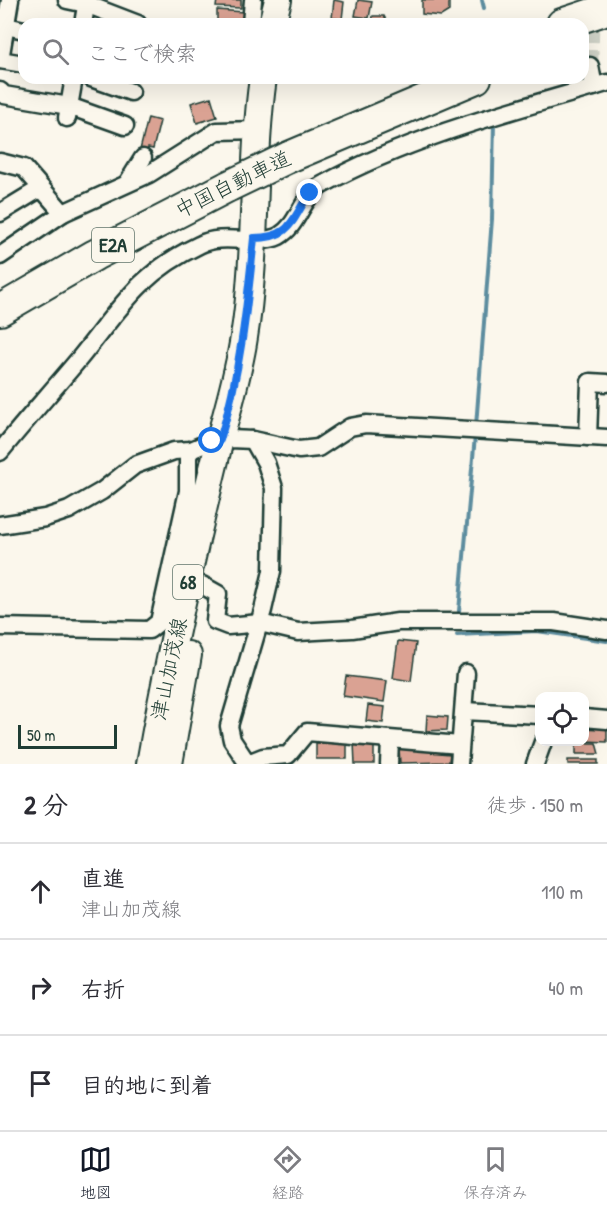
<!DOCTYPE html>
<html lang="ja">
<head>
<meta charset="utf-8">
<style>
  body { margin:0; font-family:"Patrick Hand","Klee One",sans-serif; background:#f7f7f7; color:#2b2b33 }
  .controls { position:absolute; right:18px; bottom:18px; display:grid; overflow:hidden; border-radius:12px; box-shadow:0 6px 24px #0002 }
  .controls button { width:54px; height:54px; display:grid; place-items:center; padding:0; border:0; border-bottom:2px solid #e1e1e2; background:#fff; color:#2b2b33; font:30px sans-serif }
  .scale { position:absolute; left:18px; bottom:15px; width:99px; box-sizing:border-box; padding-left:6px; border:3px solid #1f3d34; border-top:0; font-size:16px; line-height:21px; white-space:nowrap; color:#1f3d34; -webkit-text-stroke:4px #fbf7ec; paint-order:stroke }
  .stop { position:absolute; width:18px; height:18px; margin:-14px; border:4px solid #1a73e8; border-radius:50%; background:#fff }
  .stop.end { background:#1a73e8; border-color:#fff; box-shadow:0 2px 6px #0008 }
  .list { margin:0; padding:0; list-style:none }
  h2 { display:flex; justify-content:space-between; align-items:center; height:78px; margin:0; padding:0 24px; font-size:26px }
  h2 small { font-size:20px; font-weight:400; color:#7c7c81 }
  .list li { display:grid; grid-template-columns:39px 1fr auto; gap:18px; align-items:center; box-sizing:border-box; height:96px; padding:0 24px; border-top:2px solid #e1e1e2 }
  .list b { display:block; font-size:22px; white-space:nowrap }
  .list p { margin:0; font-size:20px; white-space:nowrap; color:#7c7c81 }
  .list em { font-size:20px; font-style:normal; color:#7c7c81 }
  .icon { flex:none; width:33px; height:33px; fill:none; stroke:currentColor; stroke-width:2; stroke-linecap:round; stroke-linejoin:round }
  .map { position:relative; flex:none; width:607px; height:764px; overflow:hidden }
  .search { position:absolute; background:#fff; box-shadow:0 6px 24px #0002; left:18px; right:18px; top:18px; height:66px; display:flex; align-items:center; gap:15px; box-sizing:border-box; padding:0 21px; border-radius:18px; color:#7c7c81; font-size:22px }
  .sheet { height:366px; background:#fff }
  nav { display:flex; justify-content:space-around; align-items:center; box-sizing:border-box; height:84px; border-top:2px solid #e1e1e2; background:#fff; font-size:16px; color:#7c7c81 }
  nav a { display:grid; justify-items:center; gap:3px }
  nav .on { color:#111827 }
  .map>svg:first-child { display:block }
</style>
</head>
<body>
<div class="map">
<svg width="607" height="764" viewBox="0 0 607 764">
  <rect width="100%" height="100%" fill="#fbf7ec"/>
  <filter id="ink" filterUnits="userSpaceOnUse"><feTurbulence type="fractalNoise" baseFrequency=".0167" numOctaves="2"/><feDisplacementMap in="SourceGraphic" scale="12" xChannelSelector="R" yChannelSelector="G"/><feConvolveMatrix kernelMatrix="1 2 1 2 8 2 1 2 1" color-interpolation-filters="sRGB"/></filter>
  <g filter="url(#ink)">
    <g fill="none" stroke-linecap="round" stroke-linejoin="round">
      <g stroke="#5d8d9f" stroke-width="4">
        <path d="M482,0L484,8"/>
        <path d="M476,426L492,219L494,122"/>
        <path d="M459,611L475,436"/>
        <path d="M457,635L537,631L607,641"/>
      </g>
    </g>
    <g fill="#daa293" stroke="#1f3d34" stroke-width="1.5">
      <path d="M217,0H241V8L216,7Z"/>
      <path d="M334,0L344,2L342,19L332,18Z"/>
      <path d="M358,0L372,2L369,18L355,16Z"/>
      <path d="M422,0H449V11L441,16L422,14Z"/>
      <path d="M217,10L243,12L242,24H217Z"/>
      <path d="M373,16H384L388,24H372Z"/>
      <path d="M211,97L217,117L197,123L191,103Z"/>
      <path d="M148,118L160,121L153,149L148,148L147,152L140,150Z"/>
      <path d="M398,641L416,643L411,681L393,678Z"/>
      <path d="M346,676L387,681L384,702L343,696Z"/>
      <path d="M368,705L385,707L383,723L366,721Z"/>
      <path d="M427,715L448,717L447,730L426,731Z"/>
      <path d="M585,727H607V742L584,741Z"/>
      <path d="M354,742L374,744V764H355Z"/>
      <rect x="316" y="743" width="31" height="16"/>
      <path d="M576,743H596L599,754H576Z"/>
      <path d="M399,748L450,752L449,762L400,763Z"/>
      <rect x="568" y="760" width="30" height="4"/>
    </g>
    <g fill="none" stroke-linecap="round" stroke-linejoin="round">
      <path stroke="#cfd2c7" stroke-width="16" stroke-dasharray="16 8" stroke-linecap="butt" d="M590,66L592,10"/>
      <g stroke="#1f3d34" stroke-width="21">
        <g id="street">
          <path d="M67,0L86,4L138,24"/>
          <path d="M83,24L87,0"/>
          <path d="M251,24L253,0"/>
          <path d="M6,26L24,30"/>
          <path d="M0,60L10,0"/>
          <path d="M0,60L24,64"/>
          <path d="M590,66L594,87"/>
          <path d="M91,78L131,92"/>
          <path d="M0,91L4,95L69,106L125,126"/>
          <path d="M67,118L74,78"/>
          <path d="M0,162L24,168L63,213"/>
          <path d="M128,182L143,158"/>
          <path d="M0,213L41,188"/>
          <path d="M0,256L63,213L149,174L217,131L259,130"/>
          <path d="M588,437L590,382L607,383"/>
          <path d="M0,452C26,420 53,390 79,359C119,310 139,273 199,245C224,232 256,247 279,236C299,225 301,197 322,185C410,137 510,111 607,83"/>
          <path d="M0,525L45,518L69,510L102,491L135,465L174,451L191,450L212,441L230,439L253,440L299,450L318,448L350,427L366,424L607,438"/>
          <path d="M202,585L218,594L215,621L228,626L260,623L298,632L352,629L398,622H554L607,630"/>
          <path d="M0,627L149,630L159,622L188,491V456L191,450"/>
          <path d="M464,711L540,715"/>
          <path d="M584,718L607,720"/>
          <path d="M248,763L263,757L288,755L307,732L460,745"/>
          <path d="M248,764L232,740L229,726L263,610L272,571L274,488L266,463L253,440"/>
          <path d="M389,764L390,740"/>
          <path d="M459,764L466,673"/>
          <path d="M535,764L543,742"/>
        </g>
      </g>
      <g stroke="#1f3d34" stroke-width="30">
        <g id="primary">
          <path d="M272,24L278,0"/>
          <path d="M150,764C168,661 191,558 216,456C225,416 238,378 244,337C258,252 251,163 263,78"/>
          <path d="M169,764L188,655"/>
        </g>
      </g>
      <g stroke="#1f3d34" stroke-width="34">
        <g id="highway">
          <path d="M562,24L607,9"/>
          <path d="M289,157L476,78"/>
          <path d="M0,310L95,255L229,186"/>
        </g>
      </g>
      <use href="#street" stroke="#fbf7ec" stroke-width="16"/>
      <use href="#primary" stroke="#fbf7ec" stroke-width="26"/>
      <use href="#highway" stroke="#fbf7ec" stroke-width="30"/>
      <g stroke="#1f3d34" stroke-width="34" stroke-linecap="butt">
        <path id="highway-bridge" d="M229,186L289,157"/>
      </g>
      <use href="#highway-bridge" stroke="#fbf7ec" stroke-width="30"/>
    </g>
  </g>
  <g fill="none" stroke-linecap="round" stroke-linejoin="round" filter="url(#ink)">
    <path stroke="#1a73e8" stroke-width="8" d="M212,441L220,440C240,374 247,307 254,238C292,238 291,220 310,193"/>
  </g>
  <g text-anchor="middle" stroke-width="4.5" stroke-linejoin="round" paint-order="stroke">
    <g fill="#fbf7ec" stroke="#61756b" stroke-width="1.5">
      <rect x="92" y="228" width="42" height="34" rx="4.5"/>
      <rect x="173" y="565" width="30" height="34" rx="4.5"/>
    </g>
    <g font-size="20" font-weight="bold" fill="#1f3d34">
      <text x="113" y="252">E2A</text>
      <text x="188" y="589">68</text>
    </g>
    <g font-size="21" fill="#1f3d34" stroke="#fbf7ec">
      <text transform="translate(233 184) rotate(-26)" y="7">中国自動車道</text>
      <text transform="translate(169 669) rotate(-78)" y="7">津山加茂線</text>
    </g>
  </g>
</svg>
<div class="controls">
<button><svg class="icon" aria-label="locate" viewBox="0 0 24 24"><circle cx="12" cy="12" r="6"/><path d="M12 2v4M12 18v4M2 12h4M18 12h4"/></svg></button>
</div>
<div class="scale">50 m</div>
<div class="stop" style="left:212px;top:441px"></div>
<div class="stop end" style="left:310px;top:193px"></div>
<div class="search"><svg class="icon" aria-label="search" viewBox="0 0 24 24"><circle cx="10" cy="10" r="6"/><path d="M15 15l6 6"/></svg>ここで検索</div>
</div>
<section class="sheet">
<h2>2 分<small>徒歩 · 150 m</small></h2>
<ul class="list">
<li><svg class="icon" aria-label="ahead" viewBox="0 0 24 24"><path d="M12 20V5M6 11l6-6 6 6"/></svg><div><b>直進</b><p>津山加茂線</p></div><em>110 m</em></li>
<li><svg class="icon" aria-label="right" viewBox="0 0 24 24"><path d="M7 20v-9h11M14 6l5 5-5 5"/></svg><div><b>右折</b></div><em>40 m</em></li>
<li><svg class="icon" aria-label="arrive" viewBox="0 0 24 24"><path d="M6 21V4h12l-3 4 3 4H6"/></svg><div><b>目的地に到着</b></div></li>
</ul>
</section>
<nav>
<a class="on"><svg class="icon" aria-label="map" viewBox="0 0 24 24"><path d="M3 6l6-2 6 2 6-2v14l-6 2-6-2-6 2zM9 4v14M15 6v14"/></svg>地図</a>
<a><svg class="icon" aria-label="directions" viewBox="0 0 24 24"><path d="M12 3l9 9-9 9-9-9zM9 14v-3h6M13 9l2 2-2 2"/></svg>経路</a>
<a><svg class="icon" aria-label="saved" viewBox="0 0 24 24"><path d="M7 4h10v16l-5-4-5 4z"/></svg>保存済み</a>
</nav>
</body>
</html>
